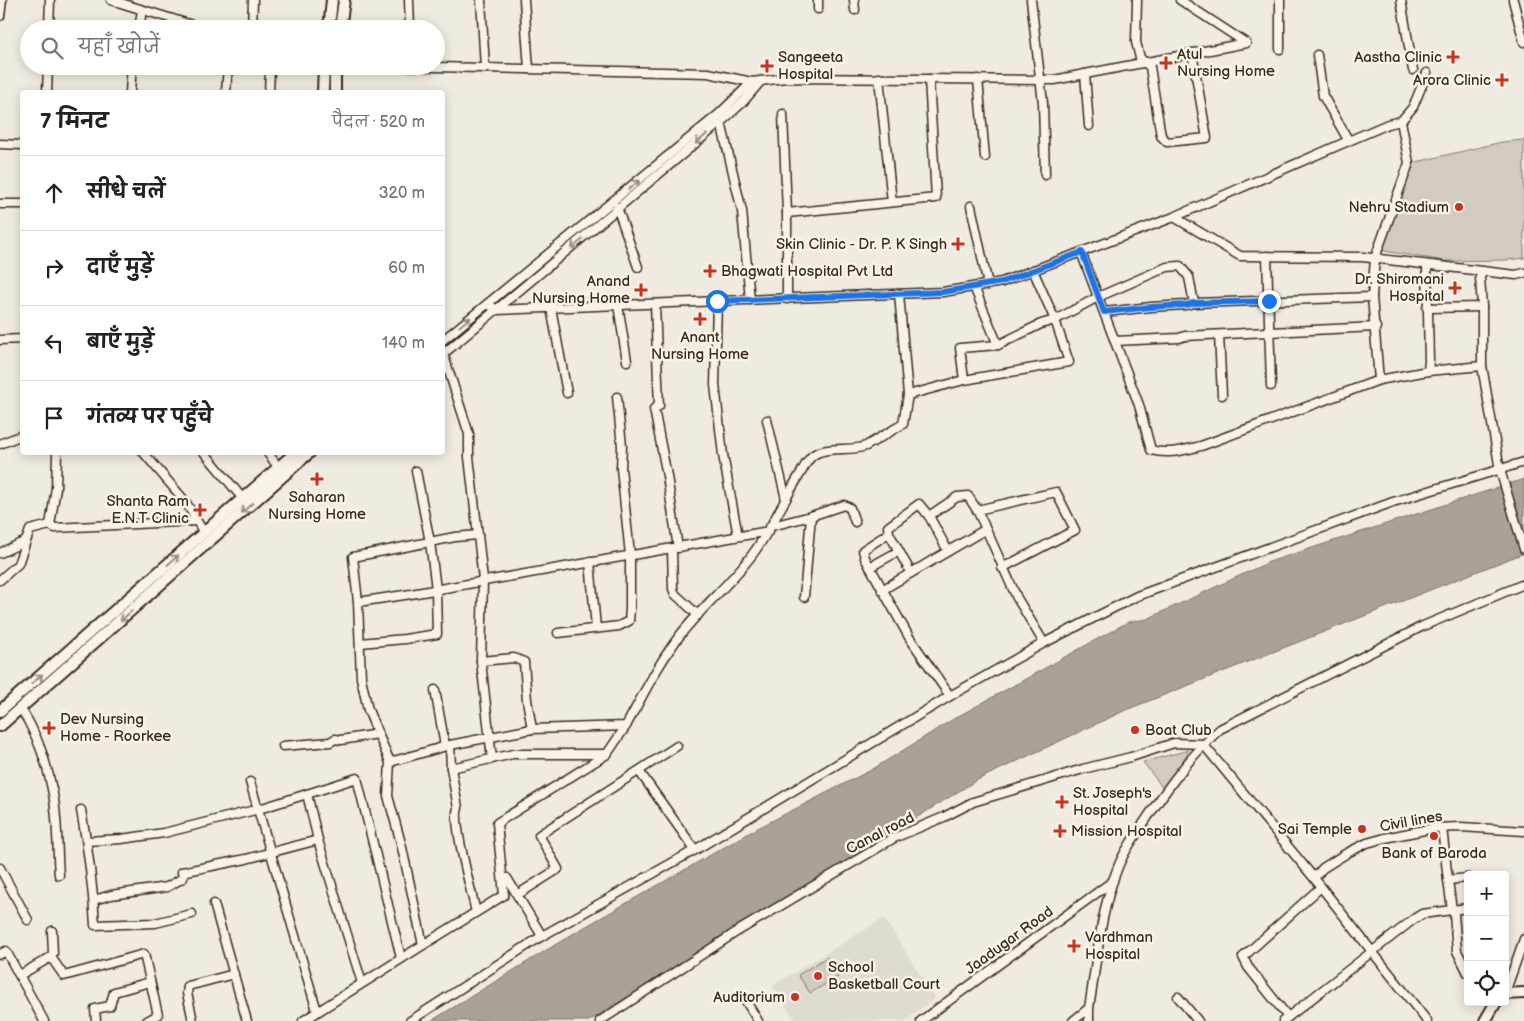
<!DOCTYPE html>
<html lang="hi">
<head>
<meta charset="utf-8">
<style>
  body { margin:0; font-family:"Balsamiq Sans","Playpen Sans Deva",sans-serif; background:#f6f6f6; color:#222 }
  .controls { position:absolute; right:15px; bottom:15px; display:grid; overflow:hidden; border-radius:5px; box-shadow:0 2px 12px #0003 }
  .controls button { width:45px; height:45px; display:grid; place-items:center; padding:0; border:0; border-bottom:1px solid #e0e0e0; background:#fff; color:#222; font:25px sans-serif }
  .stop { position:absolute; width:15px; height:15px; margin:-11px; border:4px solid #1a73e8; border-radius:50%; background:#fff }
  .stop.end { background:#1a73e8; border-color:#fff; box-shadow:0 1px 5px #0008 }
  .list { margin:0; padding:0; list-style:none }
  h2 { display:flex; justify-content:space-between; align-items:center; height:65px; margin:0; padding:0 20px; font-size:21px }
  h2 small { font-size:16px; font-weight:400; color:#767676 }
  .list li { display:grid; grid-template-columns:32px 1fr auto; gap:15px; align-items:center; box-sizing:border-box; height:75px; padding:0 20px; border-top:1px solid #e0e0e0 }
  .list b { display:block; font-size:19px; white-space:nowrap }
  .list em { font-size:16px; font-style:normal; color:#767676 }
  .icon { flex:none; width:28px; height:28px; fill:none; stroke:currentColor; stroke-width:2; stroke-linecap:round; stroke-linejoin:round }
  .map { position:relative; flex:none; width:1524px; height:1021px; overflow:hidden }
  .search { position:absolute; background:#fff; box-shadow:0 2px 12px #0003; left:20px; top:20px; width:425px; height:55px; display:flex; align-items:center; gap:12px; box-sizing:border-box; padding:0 18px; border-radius:28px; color:#767676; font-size:19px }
  .panel { position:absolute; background:#fff; box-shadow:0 2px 12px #0003; left:20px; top:90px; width:425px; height:365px; border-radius:5px }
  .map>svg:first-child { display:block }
</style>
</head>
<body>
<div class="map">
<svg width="1524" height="1021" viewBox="0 0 1524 1021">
  <rect width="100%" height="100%" fill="#efebe0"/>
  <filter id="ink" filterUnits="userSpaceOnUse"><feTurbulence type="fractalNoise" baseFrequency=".02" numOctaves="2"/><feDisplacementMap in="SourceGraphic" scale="10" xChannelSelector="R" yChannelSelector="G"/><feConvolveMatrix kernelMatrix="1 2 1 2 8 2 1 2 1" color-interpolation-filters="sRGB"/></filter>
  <g filter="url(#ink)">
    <path fill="#e0dbd0" d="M884,918L935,998L905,1021H796L772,986Z"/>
    <g fill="#d1cbc0" stroke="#867a6f">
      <path d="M1524,140V258L1507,260L1445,261L1378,250L1412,163L1502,142Z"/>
      <path d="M1189,750L1165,791L1143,762Z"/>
      <path d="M827,957L838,977L810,993L798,975Z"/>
    </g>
    <path fill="#aaa296" stroke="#7e7266" d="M1524,479V553L1126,710L977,780L589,1021H431L576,932L756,829L873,769L955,718L1128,622L1147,619L1269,562Z"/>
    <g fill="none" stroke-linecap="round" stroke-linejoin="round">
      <g stroke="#3b2a1e" stroke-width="11">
        <g id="minor">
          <path d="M111,0L205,29"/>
          <path d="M409,0L410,29"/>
          <path d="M481,0L485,68"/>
          <path d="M524,0L529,69"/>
          <path d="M818,0V9"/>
          <path d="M854,0L855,10"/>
          <path d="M1031,0L1043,103L1045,175"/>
          <path d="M1137,0L1136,42L1140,58L1150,67L1161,136L1167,142L1207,138L1192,53"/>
          <path d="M1180,0L1246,43"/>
          <path d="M1280,0V49"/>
          <path d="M1401,0L1413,70"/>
          <path d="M1513,0L1524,42"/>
          <path d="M0,16L2,0"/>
          <path d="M49,29L50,0"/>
          <path d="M139,29L142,10"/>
          <path d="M252,29L253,0"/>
          <path d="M390,66L708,73L752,82L786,78L1054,80L1246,43"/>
          <path d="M1085,74L1089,126"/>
          <path d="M879,78L892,202"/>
          <path d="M978,79L985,157"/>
          <path d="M47,92L48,66"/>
          <path d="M130,92L132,66"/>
          <path d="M226,92L228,66"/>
          <path d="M269,92L270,70"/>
          <path d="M783,114L787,213V299"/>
          <path d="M720,118L742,211L750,300"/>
          <path d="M1346,142L1388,124L1401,121L1413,107L1427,73"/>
          <path d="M0,144L22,145"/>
          <path d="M0,204H22"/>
          <path d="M971,206L988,285"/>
          <path d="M617,207L638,267"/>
          <path d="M787,213L936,198L929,79"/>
          <path d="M1174,217L1346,142L1347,138L1323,96L1317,55"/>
          <path d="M1081,252L1139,405L1151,450C1168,455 1184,450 1201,446L1379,380L1428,371L1482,366"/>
          <path d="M1267,256L1271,386"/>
          <path d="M1427,265L1429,361L1428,371"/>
          <path d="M1483,271L1480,277L1482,307V366L1500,470L1524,549"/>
          <path d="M899,294L908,395"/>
          <path d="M717,301L715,385L723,455L738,536"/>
          <path d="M488,304L497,310L943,292L1002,282L1174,217L1240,256L1363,257L1516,275L1524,273"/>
          <path d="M655,304L659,406L654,409L667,476L678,548"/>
          <path d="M618,305L627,361"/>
          <path d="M551,308L567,393"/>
          <path d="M1427,308L1482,307"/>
          <path d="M1105,312L1151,307L1186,305L1194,303L1372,297"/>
          <path d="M1219,335L1222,395"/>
          <path d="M0,340L22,339"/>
          <path d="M442,341L719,114L752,82"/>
          <path d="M1115,341L1179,338L1185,336L1376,327"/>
          <path d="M998,345L1041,324L1055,320L1098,297L1167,267L1180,266L1189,277L1194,303"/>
          <path d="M442,350L469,434V457L478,535L455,537L353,557L358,602L411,594L769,531"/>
          <path d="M442,355L721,122L743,102L761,81"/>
          <path d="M964,380L1069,362L1055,320L1033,270"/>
          <path d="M1379,380L1372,297L1375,258L1409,163L1401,121"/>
          <path d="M767,420L786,499"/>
          <path d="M0,444L22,435"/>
          <path d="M57,452L56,488L50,525L55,528L197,521"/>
          <path d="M143,452L185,501L204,533"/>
          <path d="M204,452L243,499"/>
          <path d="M267,452L279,468"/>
          <path d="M811,516L844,505L850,508L855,522"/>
          <path d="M772,526L811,516L804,597"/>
          <path d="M986,529L977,510L1056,492L1075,530L1002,568"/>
          <path d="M889,533L863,550L865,558L909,637L950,696"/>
          <path d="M478,535L483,580L481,661L492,759"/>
          <path d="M672,549L673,589L675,594L698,615"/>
          <path d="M948,551L929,516L957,497L968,496L977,510"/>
          <path d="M0,553L26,541"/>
          <path d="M590,562L596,628"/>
          <path d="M870,567L899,551"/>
          <path d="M911,573L889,533L888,527L919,504L929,516"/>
          <path d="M0,580L18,564L30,530L50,525"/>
          <path d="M882,590L986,529L1017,598L1044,643"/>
          <path d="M558,633L619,626L629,621L630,609V555L621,468L622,446L617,397"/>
          <path d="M360,643L405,639L437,634L436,589L430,542L416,471"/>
          <path d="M481,661L514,658L524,662L527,700L532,729"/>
          <path d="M435,690L445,746L450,745L451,768"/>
          <path d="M21,709C38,735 47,763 53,794C58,819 57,850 59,875"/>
          <path d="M1203,744L1314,878L1427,1021"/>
          <path d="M283,746L330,742L335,739L341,740L378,734"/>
          <path d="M390,762L450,745L532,729L626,726C643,695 659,662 681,634C703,606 731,583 752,555C771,530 783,502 799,476C803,470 806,462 811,457C822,445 852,452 866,446L903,424L908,395L964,380L960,348L998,345L974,287"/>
          <path d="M639,771L695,850"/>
          <path d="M250,782L317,1011"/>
          <path d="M81,810C88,848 93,887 95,925L155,923L192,914"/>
          <path d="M1442,828L1448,880L1468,878"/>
          <path d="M318,840L362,983"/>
          <path d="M87,841L121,839L164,833L259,809L307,794"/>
          <path d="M0,868L28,920"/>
          <path d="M507,878L542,936"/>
          <path d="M1314,878L1323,868L1347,853L1367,843L1385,838L1434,828L1461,827L1524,831"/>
          <path d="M1448,880L1452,910L1468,908"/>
          <path d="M517,895L558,869L539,835L677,746"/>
          <path d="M94,900L111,895L167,887L183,878L182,872L246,859L318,840L307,794L357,778L401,958"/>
          <path d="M214,904L247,1021"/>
          <path d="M476,912C472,894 452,822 458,808L451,768L513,754H607"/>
          <path d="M423,945L504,895L497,823L607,754L626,726"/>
          <path d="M0,954L6,951L44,1021"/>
          <path d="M51,957L64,976L144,954L158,1015L147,1021"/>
          <path d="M20,975L51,957L53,953L52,931"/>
          <path d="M1505,993L1524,939"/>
          <path d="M1178,997L1198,1021"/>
          <path d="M744,998L758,1021"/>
          <path d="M1288,1017L1248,967L1243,957L1321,887"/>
          <path d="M96,1021L95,1009L110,1006L114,992L150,982"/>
          <path d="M193,1021L187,993L188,986L234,974"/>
          <path d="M303,1021L423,945L401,843L388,796L390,762L368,710L361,678L358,602"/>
          <path d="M410,1021L542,936L695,850L950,696L1044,643L1137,596L1393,502L1524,462"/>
          <path d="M600,1021L738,931L894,838L944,817L973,802L1083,769L1131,757L1174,743L1203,744"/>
          <path d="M921,1021L1113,881"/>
          <path d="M1073,1021L1089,1008"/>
          <path d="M1089,1021V1008C1097,961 1100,911 1118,867C1124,851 1134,838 1143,824C1166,790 1189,757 1220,729L1423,626L1524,584"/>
          <path d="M1283,1021L1414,919L1422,914L1452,910L1454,914L1457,951L1468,973"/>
        </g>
      </g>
      <g stroke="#3b2a1e" stroke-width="14">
        <g id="major">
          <path d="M329,29L332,0"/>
          <path d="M340,29L344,0"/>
          <path d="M335,66V92"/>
          <path d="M323,92L324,66"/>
          <path d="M0,711L296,452"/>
          <path d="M0,726L310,452"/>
          <path d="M1505,994L1524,993"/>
          <path d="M1485,1021L1496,1002"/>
        </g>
      </g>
      <use href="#minor" stroke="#f7f3e8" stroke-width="8"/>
      <use href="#major" stroke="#f7f3e8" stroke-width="10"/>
    </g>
    <defs><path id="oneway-shaft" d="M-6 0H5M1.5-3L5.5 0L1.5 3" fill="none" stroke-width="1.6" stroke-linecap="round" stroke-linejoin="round" transform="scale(1.25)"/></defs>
    <g stroke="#998e83">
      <use href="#oneway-shaft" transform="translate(701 139) rotate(140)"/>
      <use href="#oneway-shaft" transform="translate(634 185) rotate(-40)"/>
      <use href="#oneway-shaft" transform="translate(577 244) rotate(140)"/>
      <use href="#oneway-shaft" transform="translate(465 322) rotate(-39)"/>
      <use href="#oneway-shaft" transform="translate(247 508) rotate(138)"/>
      <use href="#oneway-shaft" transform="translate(173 560) rotate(-41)"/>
      <use href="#oneway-shaft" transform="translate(126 616) rotate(138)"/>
      <use href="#oneway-shaft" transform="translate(37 679) rotate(-41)"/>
    </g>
  </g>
  <g fill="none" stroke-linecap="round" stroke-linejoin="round" filter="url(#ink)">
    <path stroke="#1a73e8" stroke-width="6" d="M717,301L943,292L1002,282L1082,252L1104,312L1151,307L1186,305L1194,303L1269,301"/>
  </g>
  <g fill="#c8321e" stroke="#f7f3e8" stroke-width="2">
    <path d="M1450.5 49.5h5v5h5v5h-5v5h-5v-5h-5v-5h5z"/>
    <path d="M1163.5 55.5h5v5h5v5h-5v5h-5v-5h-5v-5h5z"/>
    <path d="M764.5 58.5h5v5h5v5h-5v5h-5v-5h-5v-5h5z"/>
    <path d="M1499.5 72.5h5v5h5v5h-5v5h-5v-5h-5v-5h5z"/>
    <circle cx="1459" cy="207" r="5"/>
    <path d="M955.5 236.5h5v5h5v5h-5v5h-5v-5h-5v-5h5z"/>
    <path d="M707.5 263.5h5v5h5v5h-5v5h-5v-5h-5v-5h5z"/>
    <path d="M1452.5 280.5h5v5h5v5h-5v5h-5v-5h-5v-5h5z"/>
    <path d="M638.5 282.5h5v5h5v5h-5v5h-5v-5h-5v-5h5z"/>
    <path d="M697.5 311.5h5v5h5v5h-5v5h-5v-5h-5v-5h5z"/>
    <path d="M314.5 471.5h5v5h5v5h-5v5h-5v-5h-5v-5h5z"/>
    <path d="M197.5 502.5h5v5h5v5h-5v5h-5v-5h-5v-5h5z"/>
    <path d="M46.5 720.5h5v5h5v5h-5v5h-5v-5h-5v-5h5z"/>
    <circle cx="1135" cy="730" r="5"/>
    <path d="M1059.5 794.5h5v5h5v5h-5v5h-5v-5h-5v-5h5z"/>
    <circle cx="1362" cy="829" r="5"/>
    <path d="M1057.5 823.5h5v5h5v5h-5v5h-5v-5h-5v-5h5z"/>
    <circle cx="1434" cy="836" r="5"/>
    <path d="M1071.5 938.5h5v5h5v5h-5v5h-5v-5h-5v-5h5z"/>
    <circle cx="818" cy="976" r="5"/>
    <circle cx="795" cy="997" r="5"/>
  </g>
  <g text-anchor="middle" stroke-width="5" stroke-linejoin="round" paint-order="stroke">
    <g font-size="15" fill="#3b2a1e" stroke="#f7f3e8" text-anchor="start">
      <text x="1177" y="59">Atul<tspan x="1177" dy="17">Nursing Home</tspan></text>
      <text x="778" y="62">Sangeeta<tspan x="778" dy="17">Hospital</tspan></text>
      <text x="1442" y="62" text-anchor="end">Aastha Clinic</text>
      <text x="1491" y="85" text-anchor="end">Arora Clinic</text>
      <text x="1449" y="212" text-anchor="end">Nehru Stadium</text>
      <text x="947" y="249" text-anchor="end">Skin Clinic - Dr. P. K Singh</text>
      <text x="721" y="276">Bhagwati Hospital Pvt Ltd</text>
      <text x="1444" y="284" text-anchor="end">Dr. Shiromani<tspan x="1444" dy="17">Hospital</tspan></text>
      <text x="630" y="286" text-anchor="end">Anand<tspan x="630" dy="17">Nursing Home</tspan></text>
      <text x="700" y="342" text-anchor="middle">Anant<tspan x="700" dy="17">Nursing Home</tspan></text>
      <text x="317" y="502" text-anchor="middle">Saharan<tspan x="317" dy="17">Nursing Home</tspan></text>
      <text x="189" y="506" text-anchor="end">Shanta Ram<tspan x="189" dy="17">E.N.T Clinic</tspan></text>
      <text x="60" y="724">Dev Nursing<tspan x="60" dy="17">Home - Roorkee</tspan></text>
      <text x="1145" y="735">Boat Club</text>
      <text x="1073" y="798">St. Joseph's<tspan x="1073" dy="17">Hospital</tspan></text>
      <text x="1352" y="834" text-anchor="end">Sai Temple</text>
      <text x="1071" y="836">Mission Hospital</text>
      <text x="1434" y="858" text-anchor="middle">Bank of Baroda</text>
      <text x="1085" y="942">Vardhman<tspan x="1085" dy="17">Hospital</tspan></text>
      <text x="828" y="972">School<tspan x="828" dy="17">Basketball Court</tspan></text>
      <text x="785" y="1002" text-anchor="end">Auditorium</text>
    </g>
    <g font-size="15" fill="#3b2a1e" stroke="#f7f3e8">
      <text transform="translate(1411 821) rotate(-10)" y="5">Civil lines</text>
      <text transform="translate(880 833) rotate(-27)" y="5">Canal road</text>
      <text transform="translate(1009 940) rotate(-36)" y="5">Jaadugar Road</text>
    </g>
  </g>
</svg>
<div class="controls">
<button>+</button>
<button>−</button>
<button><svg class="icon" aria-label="locate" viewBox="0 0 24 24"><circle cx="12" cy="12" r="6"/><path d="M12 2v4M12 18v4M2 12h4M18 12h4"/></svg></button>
</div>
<div class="stop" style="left:717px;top:301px"></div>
<div class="stop end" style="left:1269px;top:301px"></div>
<div class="search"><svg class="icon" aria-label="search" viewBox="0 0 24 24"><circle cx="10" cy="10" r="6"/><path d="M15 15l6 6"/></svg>यहाँ खोजें</div>
<section class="panel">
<h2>7 मिनट<small>पैदल · 520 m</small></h2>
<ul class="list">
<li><svg class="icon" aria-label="ahead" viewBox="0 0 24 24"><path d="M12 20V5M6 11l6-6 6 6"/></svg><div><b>सीधे चलें</b></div><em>320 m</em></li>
<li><svg class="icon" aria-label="right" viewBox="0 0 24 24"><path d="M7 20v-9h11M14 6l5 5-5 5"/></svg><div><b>दाएँ मुड़ें</b></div><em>60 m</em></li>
<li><svg class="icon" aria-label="left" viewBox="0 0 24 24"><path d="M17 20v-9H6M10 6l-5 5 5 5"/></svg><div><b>बाएँ मुड़ें</b></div><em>140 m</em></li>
<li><svg class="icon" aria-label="arrive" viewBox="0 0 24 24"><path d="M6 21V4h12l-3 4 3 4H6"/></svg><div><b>गंतव्य पर पहुँचे</b></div></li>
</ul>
</section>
</div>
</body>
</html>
